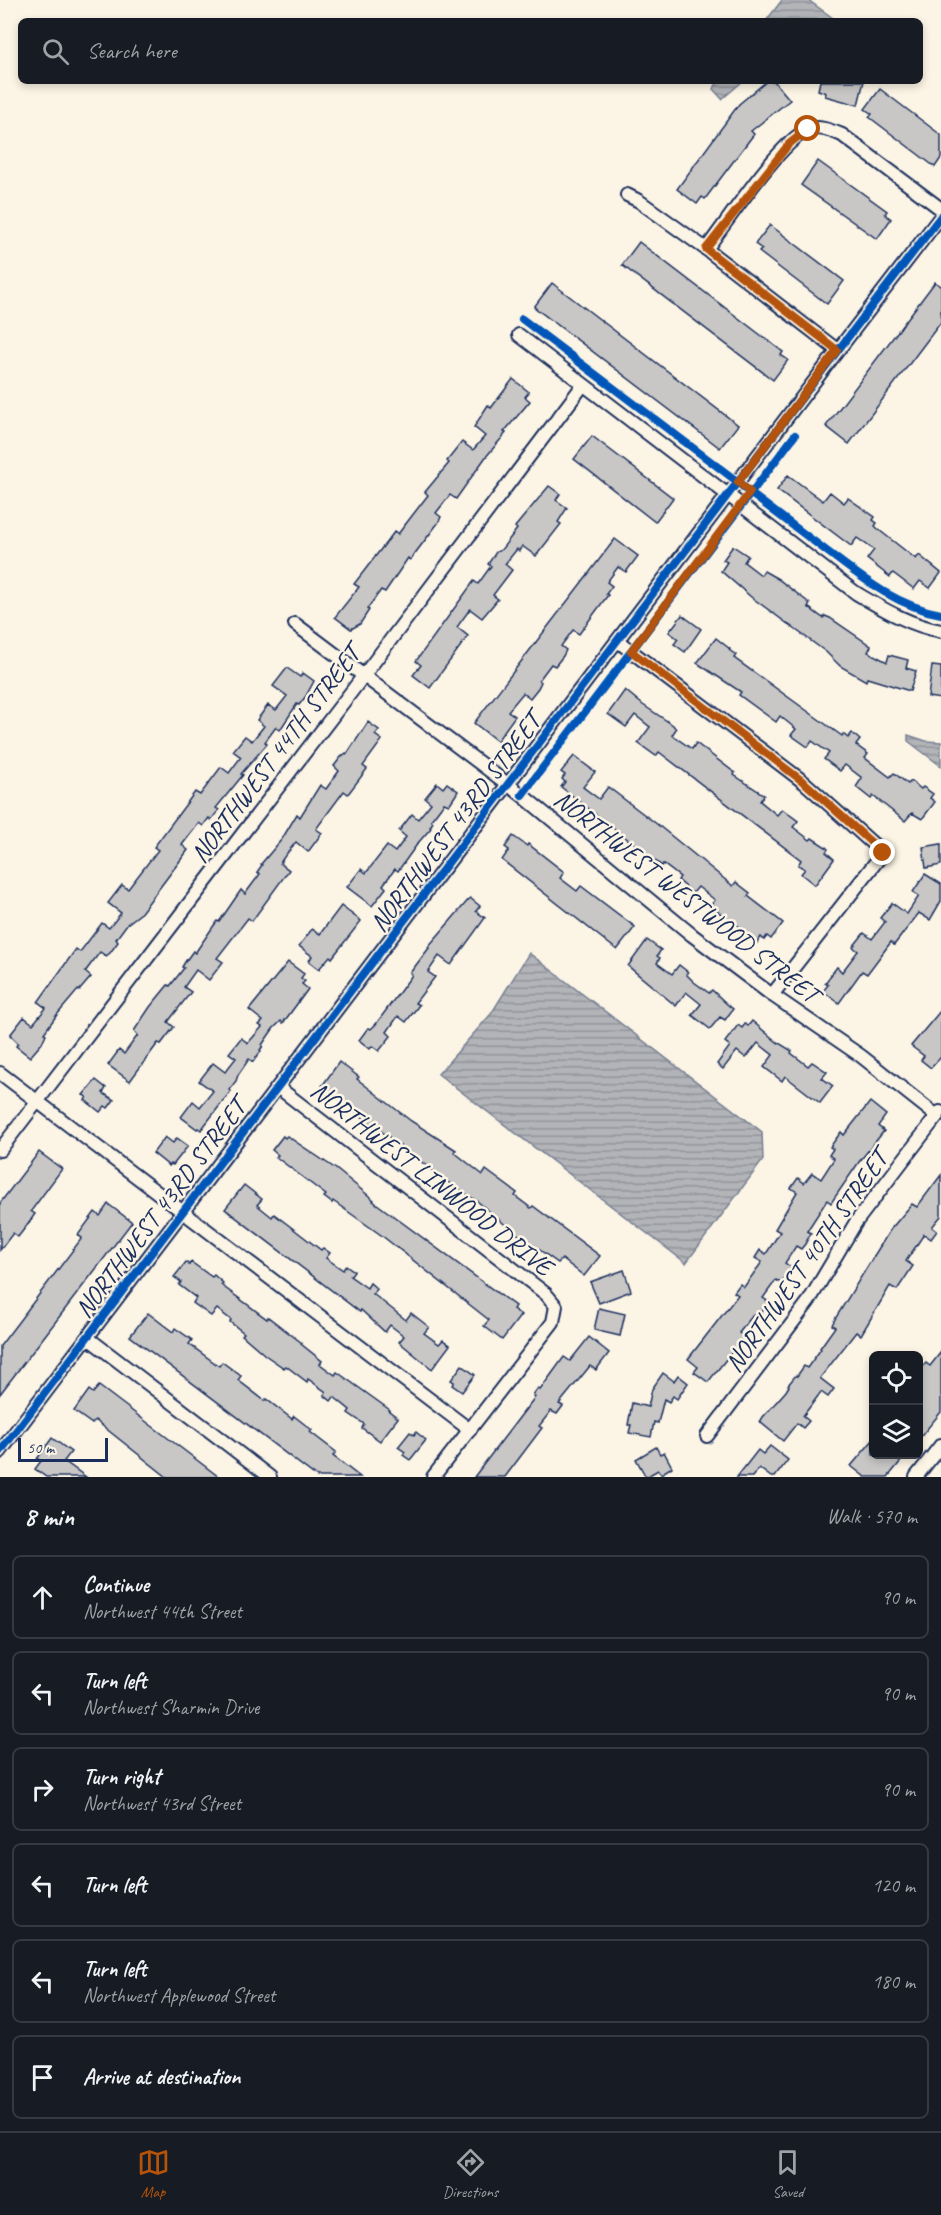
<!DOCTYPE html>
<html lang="en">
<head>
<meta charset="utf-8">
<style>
  body { margin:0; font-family:Caveat,sans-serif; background:#20242c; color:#f1f3f6 }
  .controls { position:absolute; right:18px; bottom:18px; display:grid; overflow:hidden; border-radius:9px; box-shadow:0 3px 9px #0003 }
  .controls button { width:54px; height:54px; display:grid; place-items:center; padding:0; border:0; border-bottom:2px solid #363941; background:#171b24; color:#f1f3f6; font:30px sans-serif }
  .scale { position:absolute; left:18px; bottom:15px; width:90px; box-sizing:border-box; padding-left:6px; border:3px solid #1b2f5e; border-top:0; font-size:16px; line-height:21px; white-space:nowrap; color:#1b2f5e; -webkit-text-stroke:4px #fcf5e5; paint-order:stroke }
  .stop { position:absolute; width:18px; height:18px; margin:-14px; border:4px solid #b45309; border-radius:50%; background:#fff }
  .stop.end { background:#b45309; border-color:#fff; box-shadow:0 2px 6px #0008 }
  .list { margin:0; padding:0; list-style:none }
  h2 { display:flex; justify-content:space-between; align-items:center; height:78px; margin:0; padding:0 24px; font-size:26px }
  h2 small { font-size:20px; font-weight:400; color:#9ea1a6 }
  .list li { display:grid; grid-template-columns:39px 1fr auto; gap:18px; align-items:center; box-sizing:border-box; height:84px; margin:0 12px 12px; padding:0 12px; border:2px solid #363941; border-radius:9px }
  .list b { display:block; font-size:22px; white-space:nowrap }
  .list p { margin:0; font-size:20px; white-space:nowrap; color:#9ea1a6 }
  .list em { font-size:20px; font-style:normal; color:#9ea1a6 }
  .icon { flex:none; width:33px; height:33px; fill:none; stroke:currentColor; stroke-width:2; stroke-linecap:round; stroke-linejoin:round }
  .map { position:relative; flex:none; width:941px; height:1477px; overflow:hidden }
  .search { position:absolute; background:#171b24; box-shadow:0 3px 9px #0003; left:18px; right:18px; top:18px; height:66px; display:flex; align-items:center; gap:15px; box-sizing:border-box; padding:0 21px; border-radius:9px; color:#9ea1a6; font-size:22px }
  .sheet { height:654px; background:#171b24 }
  nav { display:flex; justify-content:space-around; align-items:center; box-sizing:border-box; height:84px; border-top:2px solid #363941; background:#171b24; font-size:16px; color:#9ea1a6 }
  nav a { display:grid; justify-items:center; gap:3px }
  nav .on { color:#b45309 }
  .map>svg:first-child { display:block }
</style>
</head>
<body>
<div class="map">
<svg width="941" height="1477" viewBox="0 0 941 1477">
  <defs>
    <pattern id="water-rules" width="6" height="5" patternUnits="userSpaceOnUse" patternTransform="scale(1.5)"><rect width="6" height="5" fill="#b2b4b8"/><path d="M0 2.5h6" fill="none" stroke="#909399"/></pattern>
  </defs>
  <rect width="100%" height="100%" fill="#fcf5e5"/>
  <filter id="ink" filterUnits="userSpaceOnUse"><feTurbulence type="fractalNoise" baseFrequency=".0167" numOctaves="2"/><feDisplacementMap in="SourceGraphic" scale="12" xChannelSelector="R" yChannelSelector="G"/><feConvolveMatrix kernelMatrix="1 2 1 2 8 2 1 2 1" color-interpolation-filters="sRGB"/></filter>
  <g filter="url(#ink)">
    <g fill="url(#water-rules)" stroke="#767f94" stroke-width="1.5">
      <path d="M782,0H808L837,21H766Z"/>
      <path d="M719,81H743L722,99L713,89Z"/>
      <path d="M908,735L926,741L941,742V766L908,741Z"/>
      <path d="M529,953L762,1132L763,1160L686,1263L438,1074L491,1014Z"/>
    </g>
    <g fill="#c8c7c6" stroke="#1b2f5e" stroke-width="1.5">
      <path d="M767,81H774L790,100L751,131L754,134L705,199L702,197L697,204L677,189L739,104Z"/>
      <path d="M820,81H864L858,105L825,96L826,93L818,90Z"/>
      <path d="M880,89L941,135V158L935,167L869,117L872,114L865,109Z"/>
      <path d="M818,161L887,211L885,214L891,219L877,239L801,185Z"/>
      <path d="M770,225L844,281L827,304L759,252L762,249L755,244Z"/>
      <path d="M639,242L783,352L781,355L788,360L773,380L622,265Z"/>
      <path d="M935,282L941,286V322L849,444L826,426Z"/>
      <path d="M552,283L738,425L720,448L534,307Z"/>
      <path d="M513,379L529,392L525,397L530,401L504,432L506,433L485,458L456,499L450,495L436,513L441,517L438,523L410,560L408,558L385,592L381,590L367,609L369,610L360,624L351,629L335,617L359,587L354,584L395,531L398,534L428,495L425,492L449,463L447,461L462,442L473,450L485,436L474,427L488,405L491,408Z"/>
      <path d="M592,436L673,498L655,522L574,459Z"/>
      <path d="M788,475L823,501L830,492L844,503L848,498L875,517L873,520L877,523L875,526L879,530L916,559L919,555L941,573L930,588L920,581L914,589L893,573L890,577L867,559L874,550L857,538L851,546L777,490Z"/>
      <path d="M549,486L560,494L556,500L567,508L558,522L561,524L536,556L522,546L519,551L517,549L505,564L512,570L493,595L498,599L482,618L470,609L457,627L468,636L430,688L413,675L421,665L416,661L474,581L478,584L491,566L488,564L496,552L501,550L517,529L515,527Z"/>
      <path d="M615,539L638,556L626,572L618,567L607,582L612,586L606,594L608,595L579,634L573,630L561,646L566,650L563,656L555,666L551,664L539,680L541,682L538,688L530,698L523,693L508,711L515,716L497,741L474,723Z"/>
      <path d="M733,546L748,556L744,562L761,575L764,571L778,579L808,602L810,604L808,607L823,618L825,616L830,618L871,646L868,652L887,662L889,655L908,660L906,668L916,671L910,691L867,678L866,681L840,666L826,652L751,597L721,571L727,562L723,560Z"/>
      <path d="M682,615L701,629L685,652L674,644L678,639L669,632Z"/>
      <path d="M716,638L730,649L729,650L736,655L734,658L842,736L843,734L848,738L852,733L860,740L856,745L868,754L865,758L890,777L894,773L908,784L911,781L921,789L923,787L933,794L930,798L935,802L922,819L912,813L905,821L873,796L871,799L856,787L862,778L845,765L840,771L824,759L829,753L812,741L808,747L791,735L796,729L780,716L776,722L739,695L741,692L697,663Z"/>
      <path d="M932,666L941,667V699L928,697Z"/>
      <path d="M287,668L300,677L303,673L314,681L306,696L299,705L297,704L280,730L276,727L265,742L267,744L241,774L243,775L216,808L219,810L211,820L209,818L203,826L199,823L182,845L188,850L140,914L127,924L116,939L118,942L110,953L106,956L100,952L85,972L91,977L79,991L78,990L56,1016L44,1033L46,1034L42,1043L30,1057L16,1046L18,1043L10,1035L24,1017L33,1024L46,1008L38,1002L76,949L80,952L102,923L109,928L121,913L108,903L122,885L128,889L158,850L154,847L195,792L200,795L221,767L229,773L241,757L233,751L245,736L252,741L264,726L257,720L268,705L276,710L287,696L273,686Z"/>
      <path d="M625,690L643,705L673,725L676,729L672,735L692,749L696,743L735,773L734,775L764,795L760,801L777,815L782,809L798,821L793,827L810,840L812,838L826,847L828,849L826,852L834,859L815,885L801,874L805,869L798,865L801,860L659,752L656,756L638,743L650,727L635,715L626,727L608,714Z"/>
      <path d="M368,722L379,730L375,735L382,740L363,766L367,769L348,794L344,791L316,829L322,833L308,852L296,842L284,857L280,863L289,870L252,921L248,918L217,958L223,962L209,980L196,970L184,987L191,992L168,1022L174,1027L161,1044L158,1043L130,1081L108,1065L119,1050L124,1054L138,1035L134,1031L150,1007L168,985L170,986L184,968L182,967L185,962L193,951L195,953L217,921L219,922L241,890L245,894L260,874L257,872L262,865L261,864L282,839L297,814L300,817L320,785L326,789L339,771L334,766L341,757L346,753L347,754Z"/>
      <path d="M574,756L595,772L583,787L599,799L608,787L658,825L733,886L736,882L750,893L748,896L783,923L771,939L767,936L764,940L761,937L757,943L742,932L744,930L710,906L715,900L698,887L693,893L678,880L680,877L663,864L662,866L561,787L565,782L562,779L565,775L561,772Z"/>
      <path d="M437,783L443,788L447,783L458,791L455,796L449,805L444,803L431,820L433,822L430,827L431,828L418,843L398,871L395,869L383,885L386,888L372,906L347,887L361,869L366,873L387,846L395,852L406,837L399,831L412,814L418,819L431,803L425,798Z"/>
      <path d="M513,836L527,846L528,844L564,872L560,878L577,891L581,886L635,927L617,950L502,860L509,850L505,847Z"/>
      <path d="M941,844V865L926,868L923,847Z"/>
      <path d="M925,874L941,884V901L930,920L919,913L894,945L891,942L867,974L862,971L839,1003L823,991L828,985L825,983L837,967L842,972L858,951L853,947L864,933L872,939L885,922L880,918L892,903L907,914L919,896L913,892Z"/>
      <path d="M470,898L480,906L476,911L485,918L451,965L439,956L428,972L435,977L415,1003L419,1005L406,1022L398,1016L387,1032L391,1036L379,1051L372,1046L370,1049L359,1040L368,1028L371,1029L376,1024L412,975L410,973L429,948L428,947Z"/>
      <path d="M341,906L361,921L332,958L330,956L319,969L309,961L312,956L299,946L312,929L320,934Z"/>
      <path d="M647,940L661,950L657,956L660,958L657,963L672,974L679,965L688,972L686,974L694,982L709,993L712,990L728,1005L733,1009L725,1020L720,1017L710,1029L692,1015L701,1004L686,992L676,1006L628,966Z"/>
      <path d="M288,962L304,974L301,978L305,981L302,984L308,989L283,1023L281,1021L273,1029L262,1045L263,1046L260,1050L261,1051L253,1062L249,1059L238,1075L236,1081L229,1090L231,1091L201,1130L198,1128L197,1129L181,1117L193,1101L200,1107L213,1091L199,1081L213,1063L225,1072L236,1058L229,1053L241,1038L248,1043L262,1027L259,1025L263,1021L249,1010Z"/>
      <path d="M941,1010V1057L931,1068L921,1060L924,1056L911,1046Z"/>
      <path d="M752,1021L777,1042L792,1051L791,1053L808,1066L812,1062L827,1072L822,1078L833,1086L820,1103L785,1076L782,1081L764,1067L773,1055L758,1043L746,1058L737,1051L723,1069L717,1064L730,1046L725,1042L738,1025L742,1028L745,1024L748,1026Z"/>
      <path d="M339,1062L359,1077L357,1079L411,1121L456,1150L454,1152L483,1175L486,1170L517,1193L515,1196L531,1208L533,1206L600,1256L584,1276L562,1259L558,1263L509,1228L477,1201L449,1183L322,1086Z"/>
      <path d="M96,1080L106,1088L103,1093L114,1100L108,1108L105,1106L100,1112L85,1100L87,1097L83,1095Z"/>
      <path d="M870,1102L886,1115L878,1126L884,1131L859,1162L831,1203L827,1200L807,1231L811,1233L805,1244L801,1249L796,1246L785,1263L792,1268L785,1279L781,1283L776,1280L763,1298L769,1302L758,1318L753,1315L739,1333L744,1337L708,1382L694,1372L698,1367L688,1359L738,1295L734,1292L740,1284L744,1287L762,1262L755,1258L760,1250L766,1254L780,1232L775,1229L797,1192L791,1188L798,1178L804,1183L812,1173L821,1179L834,1159L829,1155L833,1149L830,1147L841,1132L844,1135Z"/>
      <path d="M283,1136L285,1138L287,1136L336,1169L374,1200L373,1201L515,1306L513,1309L521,1315L502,1340L484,1326L489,1320L381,1235L333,1201L332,1203L324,1197L326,1195L276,1157L278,1155L272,1150Z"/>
      <path d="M165,1137L173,1143L177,1138L188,1146L173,1165L171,1164L169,1166L153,1153Z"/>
      <path d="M39,1152L62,1169L31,1211L35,1214L25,1228L18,1237L13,1233L0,1250V1203Z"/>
      <path d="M941,1175V1216L932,1227L937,1231L931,1239L924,1234L906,1261L913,1266L897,1290L890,1286L861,1335L856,1332L820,1378L834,1389L828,1397L821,1392L803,1416L809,1421L803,1428L797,1423L783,1441L760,1422L763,1417L786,1391L789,1386L788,1385L796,1375L797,1376L804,1366L807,1368L821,1349L820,1348L835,1327L832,1325L835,1319L890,1230L912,1204L917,1207Z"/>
      <path d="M244,1185L262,1199L257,1205L272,1217L274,1214L321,1250L323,1248L330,1253L326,1258L343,1270L346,1265L354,1271L350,1276L367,1288L370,1283L377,1289L373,1294L406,1320L411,1313L429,1327L424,1333L439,1344L443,1340L450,1345L432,1369L399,1342L404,1336L390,1325L385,1332L361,1310L360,1312L225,1209Z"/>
      <path d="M108,1204L132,1222L0,1394V1346L82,1238L78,1235L95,1212L100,1216Z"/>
      <path d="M186,1262L189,1265L191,1262L212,1277L214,1275L223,1283L221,1285L267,1319L268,1317L302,1343L301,1344L322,1361L320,1364L335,1375L337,1372L390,1410L389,1411L398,1418L380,1441L362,1428L364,1424L348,1413L350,1410L334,1397L331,1401L324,1395L326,1392L308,1379L307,1382L286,1366L284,1368L265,1355L242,1335L244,1333L230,1322L231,1320L217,1309L211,1316L193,1303L196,1298L179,1285L181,1282L174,1277Z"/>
      <path d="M624,1270L631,1291L599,1303L590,1282Z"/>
      <path d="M599,1308L625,1314L620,1336L594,1330Z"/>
      <path d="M148,1313L173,1332L175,1328L192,1340L189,1344L219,1366L222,1362L241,1376L238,1380L265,1401L266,1399L292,1419L294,1416L312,1430L310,1432L336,1452L333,1456L360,1477H317L130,1336Z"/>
      <path d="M589,1337L609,1353L596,1370L590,1366L559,1404L563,1406L557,1414L551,1411L539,1426L542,1428L505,1477H474L535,1397L533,1395L538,1388L540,1390L564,1357L570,1361Z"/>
      <path d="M941,1352V1412L918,1440V1372L926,1363L930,1366Z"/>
      <path d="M462,1365L475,1375L462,1392L452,1385L454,1382L451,1380Z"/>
      <path d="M663,1373L674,1381L678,1375L688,1383L677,1399L673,1396L669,1402L664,1399L658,1423L654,1422L651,1437L629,1433L631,1425H628L632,1403L648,1407L652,1389Z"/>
      <path d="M99,1386L189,1454L219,1477H167L95,1420L92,1424L74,1411L89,1390L93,1393Z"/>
      <path d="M410,1432L414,1435L416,1432L426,1440L410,1460L403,1455L405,1452L398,1447Z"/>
      <path d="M52,1438L71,1452L64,1461L86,1477H46L35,1469L41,1461L37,1459Z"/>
      <path d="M873,1440V1455H906L888,1477H865L851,1466Z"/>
      <path d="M770,1446L788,1460L775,1477H771L759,1468L752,1477H737L758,1450L763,1454Z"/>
      <path d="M656,1447L660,1454L664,1452L672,1467L661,1474L658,1470L646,1477L636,1459Z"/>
    </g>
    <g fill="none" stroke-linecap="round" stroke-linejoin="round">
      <g stroke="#1b2f5e" stroke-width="16">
        <g id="minor">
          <path d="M627,195L639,201L706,249L837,350"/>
          <path d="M706,249C728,221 778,144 807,130C818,125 832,131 842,135L941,209"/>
          <path d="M519,335L856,593C883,609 909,625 941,631"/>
          <path d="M295,624L522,795L692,935L772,995L861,1056L937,1116"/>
          <path d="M619,642L805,783L883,853L772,995"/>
          <path d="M0,1073L470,1430"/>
          <path d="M279,1088L546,1294L556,1306L553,1322L433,1477"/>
          <path d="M0,1150L355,687L583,385"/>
          <path d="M88,1338L270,1477"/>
          <path d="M707,1436L809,1301L856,1222L940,1112"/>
          <path d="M0,1452C317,1042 625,626 941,216"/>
          <path d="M916,1477L941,1445"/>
        </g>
      </g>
      <use href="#minor" stroke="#fcf5e5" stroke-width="12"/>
      <g stroke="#fcf5e5" stroke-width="11">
        <g id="cycleway">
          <path d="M522,319L738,482L750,493C774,511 799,530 824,549C860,576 895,606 941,614"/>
          <path d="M522,795L795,435"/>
          <path d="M0,1452C317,1042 625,626 941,216"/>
        </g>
      </g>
      <use href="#cycleway" stroke="#0057b8" stroke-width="8"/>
    </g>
  </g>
  <g fill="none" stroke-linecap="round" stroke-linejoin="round" filter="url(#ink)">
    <path stroke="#b45309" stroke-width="8" d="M808,129L789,144L706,249L837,350L738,482L750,492L631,651L805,783L883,853"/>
  </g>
  <g text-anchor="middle" stroke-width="5" stroke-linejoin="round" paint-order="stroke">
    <g font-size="26" fill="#1b2f5e" stroke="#fcf5e5">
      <text transform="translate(275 754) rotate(-53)" y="9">NORTHWEST 44TH STREET</text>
      <text transform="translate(455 822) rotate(-53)" y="9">NORTHWEST 43RD STREET</text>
      <text transform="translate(687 896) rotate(38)" y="9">NORTHWEST WESTWOOD STREET</text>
      <text transform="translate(432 1178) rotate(38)" y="9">NORTHWEST LINWOOD DRIVE</text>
      <text transform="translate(160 1208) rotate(-53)" y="9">NORTHWEST 43RD STREET</text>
      <text transform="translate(806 1261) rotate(-55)" y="9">NORTHWEST 40TH STREET</text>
    </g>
  </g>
</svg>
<div class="controls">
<button><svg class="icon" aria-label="locate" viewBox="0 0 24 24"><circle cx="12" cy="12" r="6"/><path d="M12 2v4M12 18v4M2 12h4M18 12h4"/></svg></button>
<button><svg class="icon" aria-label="layers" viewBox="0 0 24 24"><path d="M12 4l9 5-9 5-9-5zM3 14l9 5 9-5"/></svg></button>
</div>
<div class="scale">50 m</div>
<div class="stop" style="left:808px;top:129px"></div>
<div class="stop end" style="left:883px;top:853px"></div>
<div class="search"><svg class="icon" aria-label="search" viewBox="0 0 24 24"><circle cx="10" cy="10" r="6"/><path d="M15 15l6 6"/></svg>Search here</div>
</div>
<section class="sheet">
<h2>8 min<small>Walk · 570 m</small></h2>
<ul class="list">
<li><svg class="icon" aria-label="ahead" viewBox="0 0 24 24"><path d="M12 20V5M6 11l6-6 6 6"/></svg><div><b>Continue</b><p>Northwest 44th Street</p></div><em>90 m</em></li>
<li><svg class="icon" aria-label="left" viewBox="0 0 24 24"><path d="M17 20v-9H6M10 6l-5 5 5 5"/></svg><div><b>Turn left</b><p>Northwest Sharmin Drive</p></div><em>90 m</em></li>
<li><svg class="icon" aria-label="right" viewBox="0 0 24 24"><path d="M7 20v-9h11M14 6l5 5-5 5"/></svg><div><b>Turn right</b><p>Northwest 43rd Street</p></div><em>90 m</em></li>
<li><svg class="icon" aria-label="left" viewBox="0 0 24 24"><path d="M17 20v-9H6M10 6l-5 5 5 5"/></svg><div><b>Turn left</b></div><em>120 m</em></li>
<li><svg class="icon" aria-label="left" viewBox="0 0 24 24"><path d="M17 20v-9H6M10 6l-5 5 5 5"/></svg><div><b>Turn left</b><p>Northwest Applewood Street</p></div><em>180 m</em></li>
<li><svg class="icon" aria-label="arrive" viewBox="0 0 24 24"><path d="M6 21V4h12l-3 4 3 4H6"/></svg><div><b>Arrive at destination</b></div></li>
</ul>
</section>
<nav>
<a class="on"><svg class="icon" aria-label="map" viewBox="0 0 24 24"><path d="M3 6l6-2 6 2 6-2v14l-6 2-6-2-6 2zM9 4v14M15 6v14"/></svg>Map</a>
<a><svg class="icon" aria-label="directions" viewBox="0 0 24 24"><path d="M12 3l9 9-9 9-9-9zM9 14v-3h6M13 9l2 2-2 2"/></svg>Directions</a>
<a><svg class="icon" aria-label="saved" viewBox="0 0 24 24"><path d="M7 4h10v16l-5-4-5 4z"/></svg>Saved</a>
</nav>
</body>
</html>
